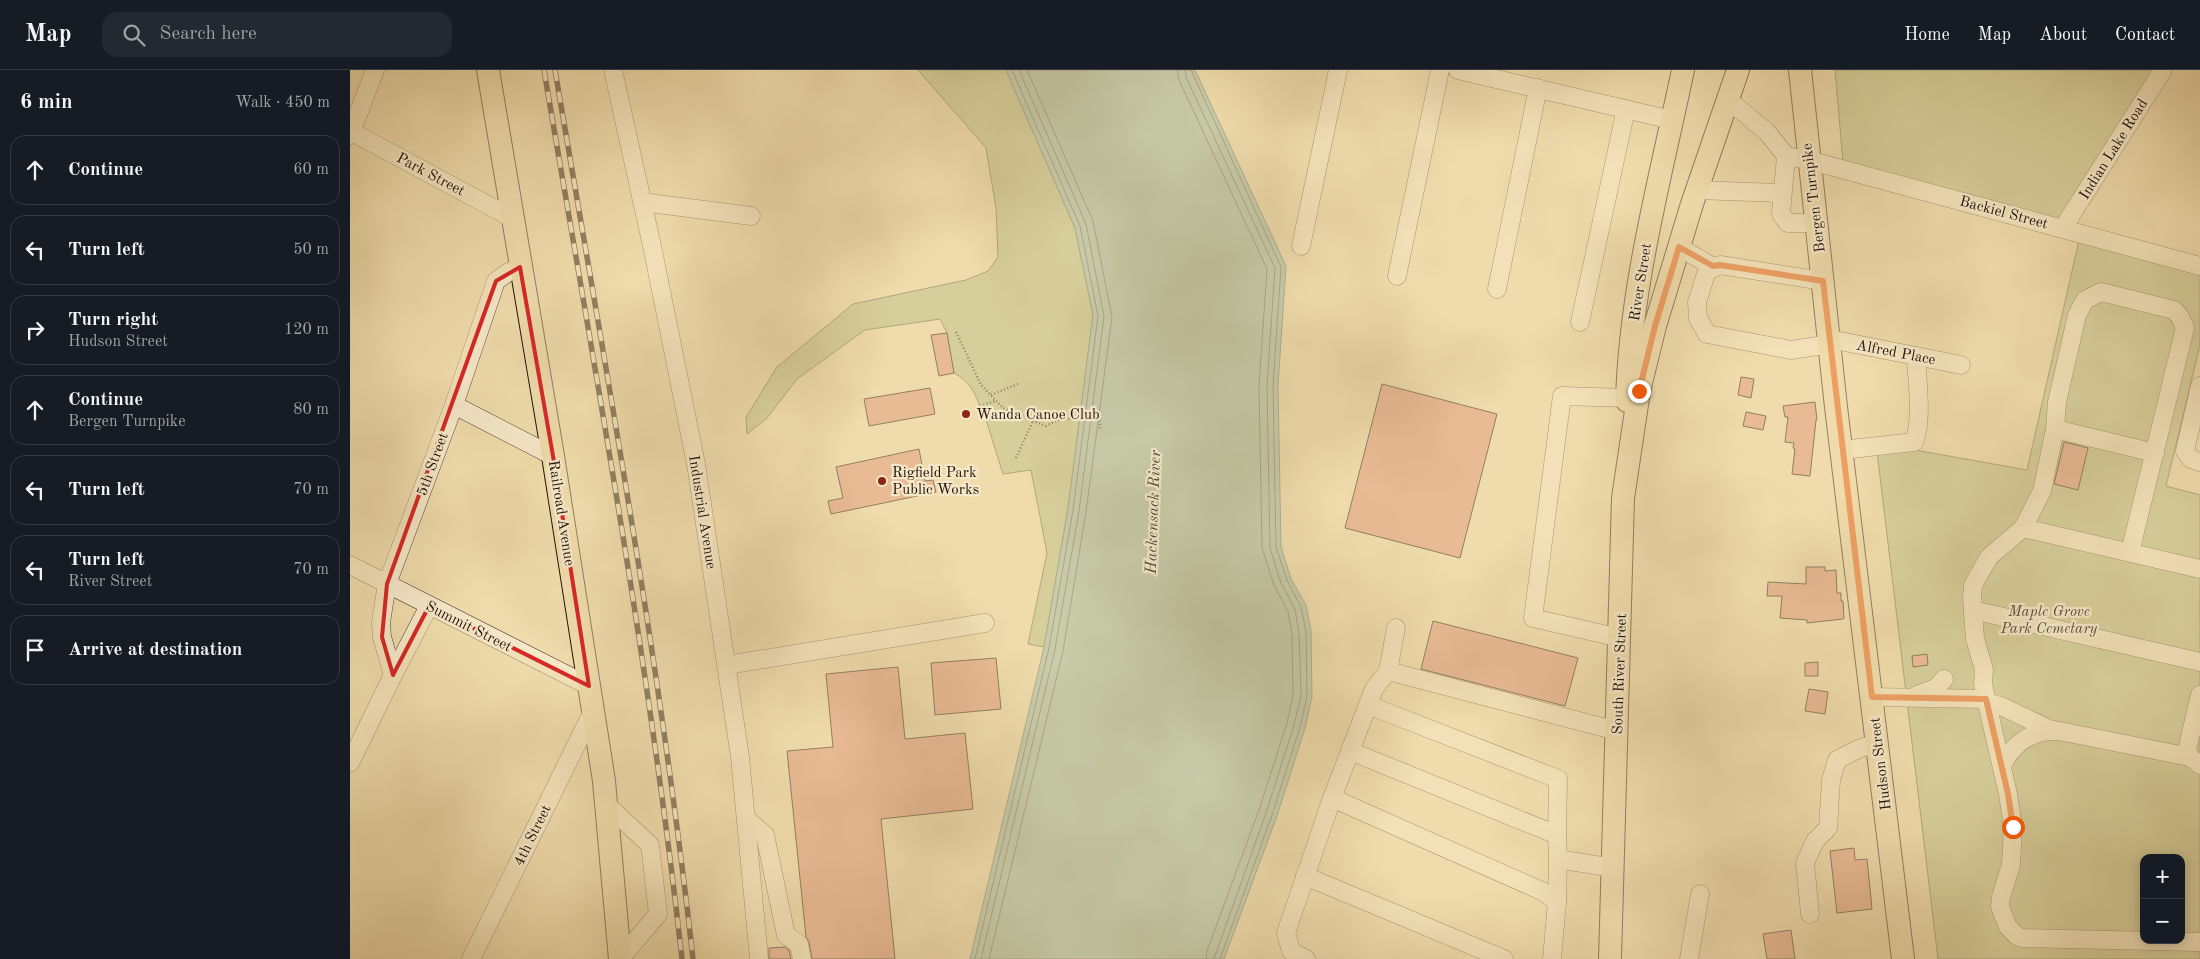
<!DOCTYPE html>
<html lang="en">
<head>
<meta charset="utf-8">
<style>
  body { margin:0; font-family:"Old Standard TT",serif; background:#242831; color:#f1f3f6 }
  .controls { position:absolute; right:15px; bottom:15px; display:grid; overflow:hidden; border-radius:10px; box-shadow:0 2px 12px #0003 }
  .controls button { width:45px; height:45px; display:grid; place-items:center; padding:0; border:0; border-bottom:1px solid #363941; background:#171b24; color:#f1f3f6; font:25px sans-serif }
  .stop { position:absolute; width:15px; height:15px; margin:-11px; border:4px solid #ea580c; border-radius:50%; background:#fff }
  .stop.end { background:#ea580c; border-color:#fff; box-shadow:0 1px 5px #0008 }
  .list { margin:0; padding:0; list-style:none }
  h2 { display:flex; justify-content:space-between; align-items:center; height:65px; margin:0; padding:0 20px; font-size:21px }
  h2 small { font-size:16px; font-weight:400; color:#9ea1a6 }
  .list li { display:grid; grid-template-columns:32px 1fr auto; gap:15px; align-items:center; box-sizing:border-box; height:70px; margin:0 10px 10px; padding:0 10px; border:1px solid #363941; border-radius:15px }
  .list b { display:block; font-size:19px; white-space:nowrap }
  .list p { margin:0; font-size:16px; white-space:nowrap; color:#9ea1a6 }
  .list em { font-size:16px; font-style:normal; color:#9ea1a6 }
  .icon { flex:none; width:28px; height:28px; fill:none; stroke:currentColor; stroke-width:2; stroke-linecap:round; stroke-linejoin:round }
  .map { position:relative; flex:none; width:1850px; height:889px; overflow:hidden }
  header { display:flex; align-items:center; gap:30px; box-sizing:border-box; height:70px; padding:0 25px; background:#171b24; border-bottom:1px solid #363941 }
  header strong { font-size:24px }
  nav { display:flex; gap:28px; margin-inline-start:auto; font-size:18px }
  .search { width:350px; height:45px; background:#242831; display:flex; align-items:center; gap:12px; box-sizing:border-box; padding:0 18px; border-radius:15px; color:#9ea1a6; font-size:19px }
  main { display:flex }
  aside { flex:1; background:#171b24 }
  .map>svg:first-child { display:block }
</style>
</head>
<body>
<header>
<strong>Map</strong>
<div class="search"><svg class="icon" aria-label="search" viewBox="0 0 24 24"><circle cx="10" cy="10" r="6"/><path d="M15 15l6 6"/></svg>Search here</div>
<nav><a>Home</a><a>Map</a><a>About</a><a>Contact</a></nav>
</header>
<main>
<aside>
<h2>6 min<small>Walk · 450 m</small></h2>
<ul class="list">
<li><svg class="icon" aria-label="ahead" viewBox="0 0 24 24"><path d="M12 20V5M6 11l6-6 6 6"/></svg><div><b>Continue</b></div><em>60 m</em></li>
<li><svg class="icon" aria-label="left" viewBox="0 0 24 24"><path d="M17 20v-9H6M10 6l-5 5 5 5"/></svg><div><b>Turn left</b></div><em>50 m</em></li>
<li><svg class="icon" aria-label="right" viewBox="0 0 24 24"><path d="M7 20v-9h11M14 6l5 5-5 5"/></svg><div><b>Turn right</b><p>Hudson Street</p></div><em>120 m</em></li>
<li><svg class="icon" aria-label="ahead" viewBox="0 0 24 24"><path d="M12 20V5M6 11l6-6 6 6"/></svg><div><b>Continue</b><p>Bergen Turnpike</p></div><em>80 m</em></li>
<li><svg class="icon" aria-label="left" viewBox="0 0 24 24"><path d="M17 20v-9H6M10 6l-5 5 5 5"/></svg><div><b>Turn left</b></div><em>70 m</em></li>
<li><svg class="icon" aria-label="left" viewBox="0 0 24 24"><path d="M17 20v-9H6M10 6l-5 5 5 5"/></svg><div><b>Turn left</b><p>River Street</p></div><em>70 m</em></li>
<li><svg class="icon" aria-label="arrive" viewBox="0 0 24 24"><path d="M6 21V4h12l-3 4 3 4H6"/></svg><div><b>Arrive at destination</b></div></li>
</ul>
</aside>
<div class="map">
<svg width="1850" height="889" viewBox="0 0 1850 889">
  <rect width="100%" height="100%" fill="#efdbab"/>
  <filter id="stains"><feTurbulence type="fractalNoise" baseFrequency=".004" numOctaves="4"/><feColorMatrix values="0 0 0 0 .2 0 0 0 0 .09 0 0 0 0 .02 0 0 0 .5 -.17"/></filter>
  <radialGradient id="worn" r=".72"><stop offset=".6" stop-color="#630" stop-opacity="0"/><stop offset="1" stop-color="#630" stop-opacity=".3"/></radialGradient>
  <g fill="#bac088" stroke="#6e6848" fill-rule="evenodd">
    <path d="M568,0H656L725,158L743,245L718,439L694,577L678,574L697,483L681,400L653,404L632,337H630C625,322 619,311 604,303L597,263L590,249L515,260L447,309L417,348L397,364L396,347L427,297L503,234L616,210L638,201L648,187L646,138L636,78Z"/>
    <path d="M1485,0H1812L1717,153L1493,92Z"/>
    <path d="M1732,157L1850,187V275L1816,416L1850,425V889H1588L1526,373L1677,400ZM1794,788H1831V870H1794Z"/>
  </g>
  <path fill="#9abba9" stroke="#6a7769" d="M656,0H845L936,196L928,315L931,477L941,509L956,535L961,561L962,627L955,658L927,746L874,889H620L694,577L718,439L743,245L725,158Z"/>
  <g fill="none" stroke-linecap="round" stroke-linejoin="round">
    <g stroke="#5e6658" stroke-width="1">
      <path d="M827,0L829,10L917,199L909,315L912,478L924,515L938,542L942,563L943,625L937,653L909,740L857,881L856,889"/>
      <path d="M835,0L836,7L925,198L917,315L920,478L931,513L945,539L949,563L951,626L944,655L916,743L864,889"/>
      <path d="M841,0L931,197L923,315L926,477L937,510L951,537L956,562L957,626L950,657L922,745L870,889"/>
      <path d="M625,889L699,578L723,440L748,246L730,156L662,0"/>
      <path d="M631,889L705,579L729,441L754,246L736,154L669,0"/>
      <path d="M639,889L713,581L736,442L762,247L743,151L677,0"/>
    </g>
  </g>
  <g fill="#e3967b" stroke="#221108">
    <path d="M597,263L604,303L589,306L581,265Z"/>
    <path d="M1391,307L1404,309L1401,328L1388,325Z"/>
    <path d="M1032,314L1147,344L1110,488L995,458Z"/>
    <path d="M580,318L585,344L519,356L514,329Z"/>
    <path d="M1465,332L1467,350H1466L1460,406L1442,404L1445,379L1443,378L1444,373L1435,372L1438,347H1435L1433,336Z"/>
    <path d="M1396,342L1416,346L1413,360L1393,356Z"/>
    <path d="M1714,372L1738,378L1728,420L1704,414Z"/>
    <path d="M569,379L575,411L583,410L586,422L481,444L478,431L493,428L486,397Z"/>
    <path d="M1456,497H1475V501L1486,500L1487,523H1491V531H1493L1494,548L1493,549L1457,553V550L1430,548L1432,526H1417L1418,512L1456,514Z"/>
    <path d="M1083,551L1228,588L1215,636L1071,599Z"/>
    <path d="M1577,584L1578,595L1563,597L1562,586Z"/>
    <path d="M646,588L651,639L585,645L581,593Z"/>
    <path d="M1468,592V606H1455V593Z"/>
    <path d="M548,597L555,669L615,663L623,739L531,749L545,889H462L459,872L456,867L437,681L483,677L476,604Z"/>
    <path d="M1459,619L1478,622L1475,644L1455,641Z"/>
    <path d="M1504,778L1505,790L1517,789L1522,839L1487,843L1480,781Z"/>
    <path d="M1441,860L1445,889H1417L1413,864Z"/>
    <path d="M435,877L439,880L441,889H419V878Z"/>
  </g>
  <g fill="none" stroke-linecap="round" stroke-linejoin="round">
    <g stroke="#554431" stroke-width="19">
      <g id="minor">
        <path d="M263,0L302,176L346,394L390,687L409,889"/>
        <path d="M1108,0L1322,50"/>
        <path d="M1377,29L1417,62L1436,86"/>
        <path d="M0,61L162,148"/>
        <path d="M0,65L25,0"/>
        <path d="M1347,120L1432,123"/>
        <path d="M292,132L401,146"/>
        <path d="M1466,153H1438L1431,144L1436,86L1458,90L1850,196"/>
        <path d="M1713,158L1813,0"/>
        <path d="M951,176L988,0"/>
        <path d="M1329,177L1363,197"/>
        <path d="M1047,206L1090,0"/>
        <path d="M1473,211L1370,195L1357,201L1347,232L1348,248L1357,264L1441,280L1481,274"/>
        <path d="M1147,219L1188,18"/>
        <path d="M1230,252L1276,39"/>
        <path d="M1480,269L1611,295"/>
        <path d="M1850,316L1835,381L1841,389L1850,392"/>
        <path d="M104,335L203,386"/>
        <path d="M1705,359L1805,383"/>
        <path d="M1492,380L1564,372C1573,350 1567,311 1566,286"/>
        <path d="M1673,458L1850,499"/>
        <path d="M1780,482L1835,258L1830,247L1824,240L1751,222L1735,230L1727,245L1707,332L1705,359L1692,421L1673,458L1639,487L1623,515L1622,527L1625,569L1634,599L1633,614L1636,629L1658,724L1663,757L1661,795L1651,827L1650,837L1658,857L1667,866L1672,868L1850,872"/>
        <path d="M0,495L239,616"/>
        <path d="M1623,540L1850,592"/>
        <path d="M1270,568L1183,548L1212,326L1277,328"/>
        <path d="M377,595L635,553"/>
        <path d="M1038,601L1046,558"/>
        <path d="M43,605L79,536"/>
        <path d="M1567,625L1586,618L1594,609"/>
        <path d="M1850,625L1837,680L1840,687L1850,695"/>
        <path d="M1522,627L1636,629"/>
        <path d="M1636,632L1653,637L1699,659L1840,687"/>
        <path d="M1018,635L1208,709L1207,765"/>
        <path d="M1000,681L1207,765L1208,789L1263,798"/>
        <path d="M0,693L43,605L32,567L31,552L37,514L104,335L146,211L157,203L170,197"/>
        <path d="M1652,696C1662,675 1680,661 1705,661"/>
        <path d="M982,728L1194,822L1207,832L1202,889"/>
        <path d="M256,734L300,775L308,844L270,889"/>
        <path d="M396,749L415,765L436,865L449,874L452,889"/>
        <path d="M955,806L1154,889"/>
        <path d="M1207,832L1208,789"/>
        <path d="M1460,844L1455,793L1465,771L1478,758L1481,710L1487,690L1508,679L1527,673"/>
        <path d="M121,889L243,641"/>
        <path d="M956,889L941,881L936,863L982,728L1024,619L1038,601L1267,661"/>
        <path d="M1339,889L1350,824"/>
      </g>
    </g>
    <g stroke="#221108" stroke-width="24">
      <g id="major">
        <path d="M138,0L203,386L254,711L270,889"/>
        <path d="M1450,0L1486,337L1553,889"/>
        <path d="M1277,331C1280,219 1310,110 1333,0"/>
        <path d="M1260,889L1273,428L1289,321L1305,256L1342,134L1388,0"/>
      </g>
    </g>
    <g stroke="#221108" stroke-width="2.5" stroke-dasharray="1 2.5" stroke-linecap="butt">
      <path d="M606,262L631,315L653,338L696,356L708,350L749,346L750,360"/>
      <path d="M641,325L668,314"/>
      <path d="M630,336L645,331"/>
      <path d="M666,388L683,351"/>
    </g>
    <use href="#minor" stroke="#f5e8c8" stroke-width="18"/>
    <use href="#major" stroke="#efdbab" stroke-width="22"/>
    <g stroke="#221108" stroke-width="5.5">
      <g id="rail">
        <path d="M194,0C244,296 299,591 332,889"/>
        <path d="M205,0C255,296 310,591 343,889"/>
      </g>
    </g>
    <use href="#rail" stroke="#f5e8c8" stroke-width="4" stroke-dasharray="11" stroke-linecap="butt"/>
  </g>
  <g fill="none" stroke-linecap="round" stroke-linejoin="round">
    <path stroke="#ea580c" stroke-width="6" d="M1289,321L1305,256L1329,177L1363,196L1370,195L1473,211L1522,627L1636,629L1658,724L1663,757"/>
  </g>
  <path d="M0 0H1850V889H0ZM170,197L203,386L239,616L79,536L43,605L32,567L37,514L146,211Z" fill="#efdbab" fill-opacity=".55" fill-rule="evenodd"/>
  <path fill="none" stroke="#d62828" stroke-width="4" stroke-linejoin="round" d="M170,197L203,386L239,616L79,536L43,605L32,567L37,514L146,211Z"/>
  <g fill="#8f2418" stroke="#f5e8c8" stroke-width="2">
    <circle cx="616" cy="344" r="5"/>
    <circle cx="532" cy="411" r="5"/>
  </g>
  <g text-anchor="middle" stroke-width="4.5" stroke-linejoin="round" paint-order="stroke">
    <g font-size="15" fill="#221108" stroke="#f5e8c8">
      <text transform="translate(1763 79) rotate(-58)" y="5">Indian Lake Road</text>
      <text transform="translate(81 104) rotate(28)" y="5">Park Street</text>
      <text transform="translate(1463 128) rotate(-97)" y="5">Bergen Turnpike</text>
      <text transform="translate(1654 142) rotate(15)" y="5">Backiel Street</text>
      <text transform="translate(1290 212) rotate(-81)" y="5">River Street</text>
      <text transform="translate(1546 282) rotate(11)" y="5">Alfred Place</text>
      <text transform="translate(82 394) rotate(-70)" y="5">5th Street</text>
      <text transform="translate(353 442) rotate(81)" y="5">Industrial Avenue</text>
      <text transform="translate(212 443) rotate(81)" y="5">Railroad Avenue</text>
      <text transform="translate(119 556) rotate(27)" y="5">Summit Street</text>
      <text transform="translate(1269 604) rotate(-88)" y="5">South River Street</text>
      <text transform="translate(1530 694) rotate(-97)" y="5">Hudson Street</text>
      <text transform="translate(182 765) rotate(-64)" y="5">4th Street</text>
    </g>
    <g font-size="15" fill="#221108" stroke="#f5e8c8" text-anchor="start">
      <text x="626" y="349">Wanda Canoe Club</text>
      <text x="542" y="407">Rigfield Park<tspan x="542" dy="17">Public Works</tspan></text>
    </g>
    <g font-size="15" font-style="italic" fill="#574e35" stroke="#f5e8c8">
      <text x="1699" y="546">Maple Grove<tspan x="1699" dy="17">Park Cemetary</tspan></text>
    </g>
    <g font-size="16" font-style="italic" fill="#4c4c40" stroke="#f5e8c8">
      <text transform="translate(802 442) rotate(-88)" y="6">Hackensack River</text>
    </g>
  </g>
  <rect width="100%" height="100%" filter="url(#stains)"/>
  <rect width="100%" height="100%" fill="url(#worn)"/>
</svg>
<div class="controls">
<button>+</button>
<button>−</button>
</div>
<div class="stop" style="left:1663px;top:757px"></div>
<div class="stop end" style="left:1289px;top:321px"></div>
</div>
</main>
</body>
</html>
